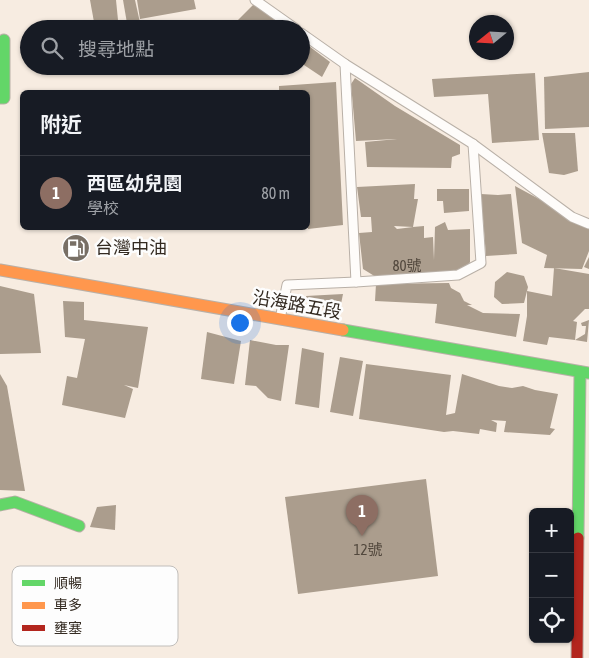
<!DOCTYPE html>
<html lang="zh-TW">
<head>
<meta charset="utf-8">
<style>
  body { margin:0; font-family:"Asap Condensed","Noto Sans TC",sans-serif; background:#242831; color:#f1f3f6 }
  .controls { position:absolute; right:15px; bottom:15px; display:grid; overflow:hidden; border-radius:8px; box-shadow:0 1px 4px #0004 }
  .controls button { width:45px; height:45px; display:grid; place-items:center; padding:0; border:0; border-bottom:1px solid #363941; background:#171b24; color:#f1f3f6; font:25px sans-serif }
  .compass { position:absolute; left:469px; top:15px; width:45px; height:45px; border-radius:50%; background:#171b24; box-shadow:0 1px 4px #0004; rotate:252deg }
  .you { position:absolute; left:239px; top:322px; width:18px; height:18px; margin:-12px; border:4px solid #fff; border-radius:50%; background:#1a73e8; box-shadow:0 0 0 8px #1a73e833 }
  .badge { display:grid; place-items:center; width:32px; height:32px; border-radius:50%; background:#786f65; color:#fff; font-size:16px; font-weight:700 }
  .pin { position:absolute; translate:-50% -41px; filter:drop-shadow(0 1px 2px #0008) }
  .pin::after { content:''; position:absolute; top:26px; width:18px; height:15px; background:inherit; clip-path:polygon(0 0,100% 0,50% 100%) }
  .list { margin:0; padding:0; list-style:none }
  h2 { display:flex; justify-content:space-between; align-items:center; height:65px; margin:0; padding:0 20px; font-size:21px }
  h2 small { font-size:16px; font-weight:400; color:#9ea1a6 }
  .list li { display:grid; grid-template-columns:32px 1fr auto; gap:15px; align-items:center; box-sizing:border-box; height:75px; padding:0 20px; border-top:1px solid #363941 }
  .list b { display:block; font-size:19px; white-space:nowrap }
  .list p { margin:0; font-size:16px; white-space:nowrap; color:#9ea1a6 }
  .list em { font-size:16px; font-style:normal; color:#9ea1a6 }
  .icon { flex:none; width:28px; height:28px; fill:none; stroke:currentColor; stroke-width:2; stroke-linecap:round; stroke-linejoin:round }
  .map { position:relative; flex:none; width:589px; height:658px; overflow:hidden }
  .search { position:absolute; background:#171b24; box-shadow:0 1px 4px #0004; left:20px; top:20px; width:290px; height:55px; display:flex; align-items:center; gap:12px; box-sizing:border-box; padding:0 18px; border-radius:28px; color:#9ea1a6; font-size:19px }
  .panel { position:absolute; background:#171b24; box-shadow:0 1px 4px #0004; left:20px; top:90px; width:290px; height:140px; border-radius:8px }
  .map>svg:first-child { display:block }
</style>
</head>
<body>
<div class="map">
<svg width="589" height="658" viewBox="0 0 589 658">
  <rect width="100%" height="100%" fill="#f7ece1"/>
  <g fill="#ab9d8d">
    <path d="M90,0H116L118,20L94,22Z"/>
    <path d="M123,0H135L141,27L128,29Z"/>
    <path d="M137,0H194L196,9L140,19Z"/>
    <path d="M254,4L286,29H229Z"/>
    <path d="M301,40L330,62L322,77L301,63Z"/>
    <path d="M589,72V127L545,129L544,77Z"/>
    <path d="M535,73L539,140L492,143L488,94L434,97L432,79Z"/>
    <path d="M355,78L395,106L460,145V154L452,157L451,168L367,167L365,142L397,139L356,141L351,84Z"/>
    <path d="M336,82L343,225L308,229V92H279V86Z"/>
    <path d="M542,133H575L578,171L564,175L549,173Z"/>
    <path d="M415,184L414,199H418L413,227L394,226L397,229L413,227L424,226V238L433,237L434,260L435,227L445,222L448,230L470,229V262L463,276L376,277L363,269L359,233L372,232L371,217H361L357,187Z"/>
    <path d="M515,186L589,226V251L582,269L544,268L547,255L522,243Z"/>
    <path d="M437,189H469V211L444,213L443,201H437Z"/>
    <path d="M481,194L498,195L511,194L517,254L486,256Z"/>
    <path d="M290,228H305V229L290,230Z"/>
    <path d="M589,257V269L584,267Z"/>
    <path d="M554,268L589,274V309H585L573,321L577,322L575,340L549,337L547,345L523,341L527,316V291L552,296Z"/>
    <path d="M507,272L524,276L528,287L524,303L502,304L494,297L495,282Z"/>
    <path d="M449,283L451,288L460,293L464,301L472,305H467L483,313L520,314L516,337L435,323L437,304L375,301L376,284Z"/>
    <path d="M0,286L34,294L41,353L0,354Z"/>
    <path d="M343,294L339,314L320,306L309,307L306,296Z"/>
    <path d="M63,301L84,302V320L148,327L138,388L124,385L133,389L125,418L62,405L67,376L77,378L85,339L65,337Z"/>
    <path d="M589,320L587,342L575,340L585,334L586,326H582L581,323Z"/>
    <path d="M207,332L241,341L234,384L201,379Z"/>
    <path d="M250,340L276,345H289L281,401L268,398L256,386L245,385Z"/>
    <path d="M302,348L324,353L319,408L295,404Z"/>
    <path d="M340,357L363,361L353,416L330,412Z"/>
    <path d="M366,364L451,375L446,415L455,413L462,374L499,386L512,388L523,386L535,390L558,394L550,428L555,429L550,435L504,432L506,421L491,420L497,423L496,432L480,429L479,434L453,431L444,432L359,419Z"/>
    <path d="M0,374L7,386L25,491L0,490Z"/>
    <path d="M426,479L438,576L298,594L285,497Z"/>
    <path d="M116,505L115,530L90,527L97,507Z"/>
  </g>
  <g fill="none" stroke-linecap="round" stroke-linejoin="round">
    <g stroke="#b9b0a7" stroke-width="11">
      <g id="lane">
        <path d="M255,0L296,29"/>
        <path d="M301,33L345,64L473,144L572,217L589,224"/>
        <path d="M345,64L356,282L458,275L481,263L473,144"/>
        <path d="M280,319L287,285L356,282"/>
      </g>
    </g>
    <g stroke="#b9b0a7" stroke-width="13">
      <g id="fast">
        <path d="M0,98H4V40"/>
        <path d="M343,330L589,373"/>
        <path d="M0,505L15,502L79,526"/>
        <path d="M578,538L580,372"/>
      </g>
    </g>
    <g stroke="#b9b0a7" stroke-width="13">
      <path id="slow" d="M0,270L343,330"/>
    </g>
    <g stroke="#b9b0a7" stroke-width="13">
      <path id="jam" d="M577,658L578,538"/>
    </g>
    <use href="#lane" stroke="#fefcfa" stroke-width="9"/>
    <use href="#fast" stroke="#63d668" stroke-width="11"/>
    <use href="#slow" stroke="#ff974d" stroke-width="11"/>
    <use href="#jam" stroke="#b3261e" stroke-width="11"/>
  </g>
  <defs>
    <g id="fuel-disc" transform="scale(1.4375)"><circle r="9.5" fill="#786f65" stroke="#fdfdfd"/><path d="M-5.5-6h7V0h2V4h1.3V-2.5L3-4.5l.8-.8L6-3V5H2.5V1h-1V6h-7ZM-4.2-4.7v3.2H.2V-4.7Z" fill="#fff"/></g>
  </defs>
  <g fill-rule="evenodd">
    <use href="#fuel-disc" x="76" y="248"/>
  </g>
  <g text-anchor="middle" stroke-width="5" stroke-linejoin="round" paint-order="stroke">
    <g font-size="15" fill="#52483d">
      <text x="407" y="271">80號</text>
      <text x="368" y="555">12號</text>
    </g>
    <g font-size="18" fill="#342b22" stroke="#fdfdfd" text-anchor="start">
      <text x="95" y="254">台灣中油</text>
    </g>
    <g font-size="18" fill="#342b22" stroke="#fdfdfd">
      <text transform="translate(297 305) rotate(10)" y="6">沿海路五段</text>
    </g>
  </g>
  <rect x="12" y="566" width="166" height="80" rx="8" fill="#fdfdfd" stroke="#c1bebb" stroke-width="1"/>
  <rect x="22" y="580" width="23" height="6" fill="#63d668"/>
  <rect x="22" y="602" width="23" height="7" fill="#ff974d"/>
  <rect x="22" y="625" width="23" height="6" fill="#b3261e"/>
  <g font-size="14" fill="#342b22">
    <text x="54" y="588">順暢</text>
    <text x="54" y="610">車多</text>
    <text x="54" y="633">壅塞</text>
  </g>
</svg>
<div class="controls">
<button>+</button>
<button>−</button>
<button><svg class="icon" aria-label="locate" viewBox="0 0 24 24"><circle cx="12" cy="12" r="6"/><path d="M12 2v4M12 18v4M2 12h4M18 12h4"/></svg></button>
</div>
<svg class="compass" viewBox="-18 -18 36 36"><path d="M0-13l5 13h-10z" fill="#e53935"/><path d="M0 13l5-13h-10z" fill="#9ea1a6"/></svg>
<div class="you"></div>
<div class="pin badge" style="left:362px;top:536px;background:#8d6e63">1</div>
<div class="search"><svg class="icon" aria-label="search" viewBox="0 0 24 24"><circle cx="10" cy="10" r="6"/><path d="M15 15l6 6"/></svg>搜尋地點</div>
<section class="panel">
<h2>附近<small></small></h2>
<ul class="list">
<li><span class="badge" style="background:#8d6e63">1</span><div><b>西區幼兒園</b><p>學校</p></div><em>80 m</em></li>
</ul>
</section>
</div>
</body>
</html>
